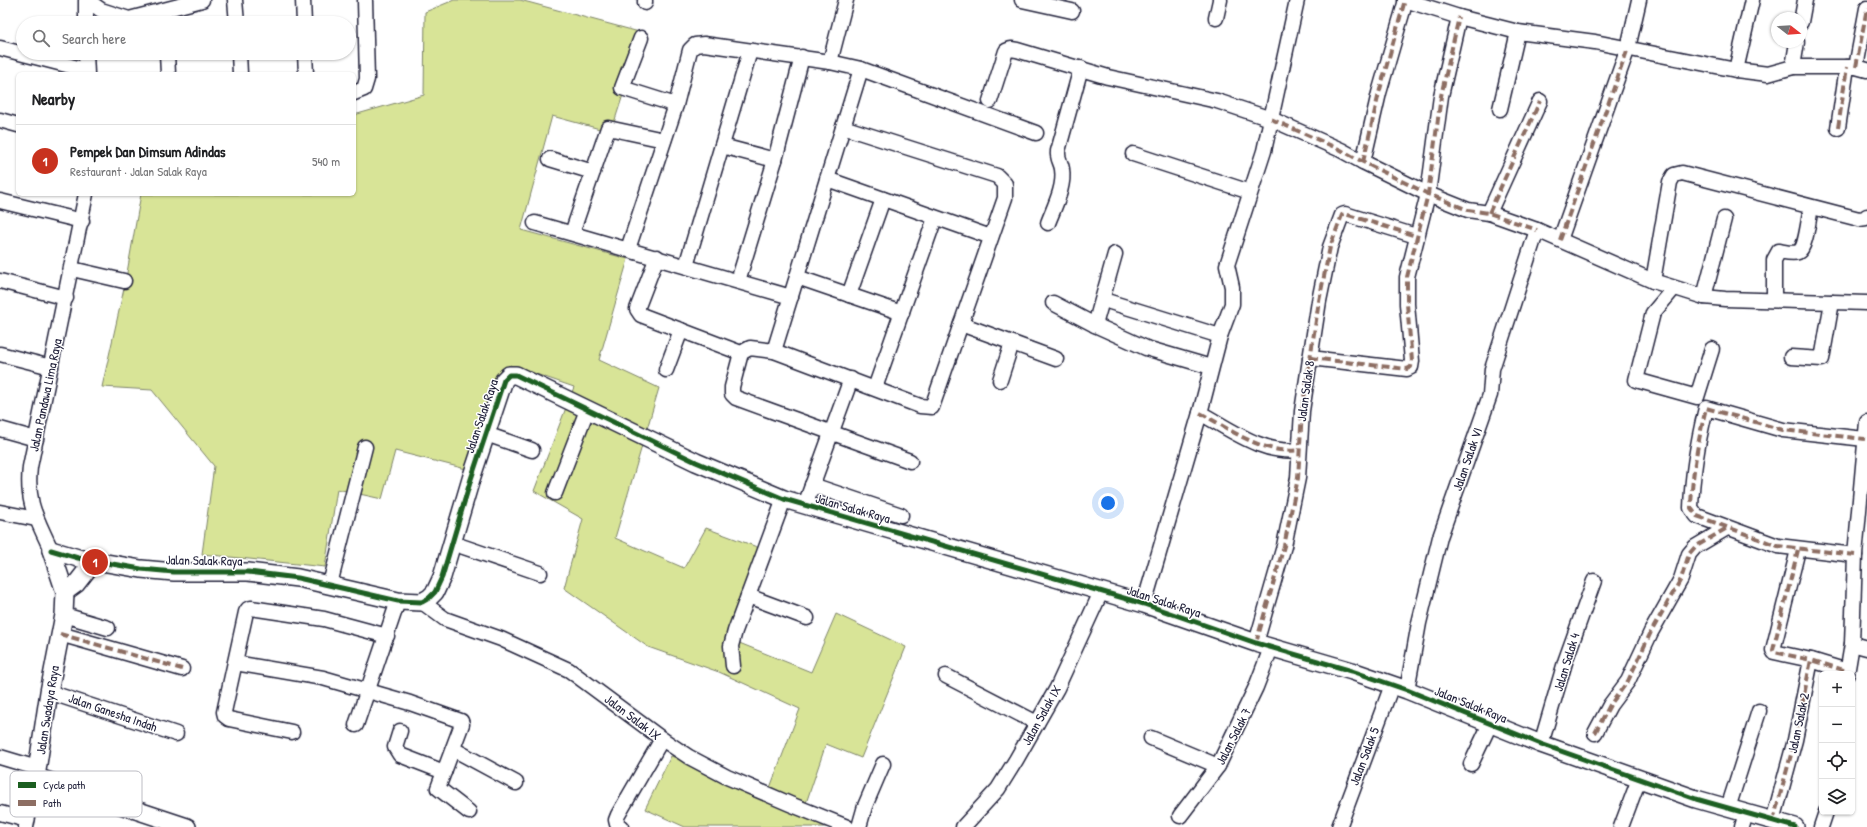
<!DOCTYPE html>
<html lang="en">
<head>
<meta charset="utf-8">
<style>
  body { margin:0; font-family:"Patrick Hand",sans-serif; background:#f2f2f2; color:#202124 }
  .controls { position:absolute; right:12px; bottom:12px; display:grid; overflow:hidden; border-radius:6px; box-shadow:0 1px 3px #0004 }
  .controls button { width:36px; height:36px; display:grid; place-items:center; padding:0; border:0; border-bottom:1px solid #e0e0e0; background:#fff; color:#202124; font:20px sans-serif }
  .compass { position:absolute; left:1771px; top:12px; width:36px; height:36px; border-radius:50%; background:#fff; box-shadow:0 1px 3px #0004; rotate:107deg }
  .you { position:absolute; left:1108px; top:503px; width:14px; height:14px; margin:-10px; border:3px solid #fff; border-radius:50%; background:#1a73e8; box-shadow:0 0 0 6px #1a73e833 }
  .badge { display:grid; place-items:center; width:26px; height:26px; border-radius:50%; background:#c8321e; color:#fff; font-size:13px; font-weight:700 }
  .pin { position:absolute; translate:-50% -50%; border:2px solid #fff; box-shadow:0 1px 4px #0006 }
  .list { margin:0; padding:0; list-style:none }
  h2 { display:flex; justify-content:space-between; align-items:center; height:52px; margin:0; padding:0 16px; font-size:17px }
  h2 small { font-size:13px; font-weight:400; color:#757577 }
  .list li { display:grid; grid-template-columns:26px 1fr auto; gap:12px; align-items:center; box-sizing:border-box; height:72px; padding:0 16px; border-top:1px solid #e0e0e0 }
  .list b { display:block; font-size:15px; white-space:nowrap }
  .list p { margin:0; font-size:13px; white-space:nowrap; color:#757577 }
  .list em { font-size:13px; font-style:normal; color:#757577 }
  .icon { flex:none; width:22px; height:22px; fill:none; stroke:currentColor; stroke-width:2; stroke-linecap:round; stroke-linejoin:round }
  .map { position:relative; flex:none; width:1867px; height:827px; overflow:hidden }
  .search { position:absolute; background:#fff; box-shadow:0 1px 3px #0004; left:16px; top:16px; width:340px; height:44px; display:flex; align-items:center; gap:10px; box-sizing:border-box; padding:0 14px; border-radius:22px; color:#757577; font-size:15px }
  .panel { position:absolute; background:#fff; box-shadow:0 1px 3px #0004; left:16px; top:72px; width:340px; height:124px; border-radius:6px }
  .map>svg:first-child { display:block }
</style>
</head>
<body>
<div class="map">
<svg width="1867" height="827" viewBox="0 0 1867 827">
  <rect width="100%" height="100%" fill="#fff"/>
  <filter id="ink" filterUnits="userSpaceOnUse"><feTurbulence type="fractalNoise" baseFrequency=".025" numOctaves="2"/><feDisplacementMap in="SourceGraphic" scale="8" xChannelSelector="R" yChannelSelector="G"/><feConvolveMatrix kernelMatrix="1 2 1 2 8 2 1 2 1" color-interpolation-filters="sRGB"/></filter>
  <g filter="url(#ink)">
    <path fill="#d8e497" stroke="#7d8369" d="M454,0H520L643,33L611,132L552,116L521,230L628,259L599,360L659,388L615,538L684,568L706,528L765,550L732,640L811,672L836,614L906,647L861,758L826,744L802,815L832,827H685L645,809L671,756L768,793L800,709L719,672L648,647L564,588L583,519L534,491L574,387L510,365L474,471L395,451L382,499L337,489L325,567L202,554L214,466L152,390L102,387L125,284L141,194H354V115L424,95L425,12Z"/>
    <g fill="none" stroke-linecap="round" stroke-linejoin="round">
      <g stroke="#22223b" stroke-width="17">
        <g id="minor">
          <path d="M86,0V23"/>
          <path d="M87,0L101,10L129,19L202,0"/>
          <path d="M235,0L237,23"/>
          <path d="M303,0L304,23"/>
          <path d="M1022,0L1072,11"/>
          <path d="M1405,0L1459,17L1518,32L1595,42L1736,70L1768,74L1793,67H1856L1867,70"/>
          <path d="M645,3V0"/>
          <path d="M164,11L165,23"/>
          <path d="M1216,18L1220,0"/>
          <path d="M1801,22L1805,0"/>
          <path d="M641,38L622,88L676,105"/>
          <path d="M0,48L86,70"/>
          <path d="M86,53L87,74"/>
          <path d="M167,53L168,74"/>
          <path d="M239,53L240,74"/>
          <path d="M305,53L306,74"/>
          <path d="M830,62L846,0"/>
          <path d="M1793,67L1797,42"/>
          <path d="M1856,67L1867,8"/>
          <path d="M1736,70L1752,0"/>
          <path d="M354,93L364,89L367,79L365,0"/>
          <path d="M990,101L1006,51L1011,49L1017,50L1108,77L1217,101L1271,119L1341,150L1363,162L1428,194L1468,210L1489,213L1537,230L1653,281L1704,297L1725,299L1867,303"/>
          <path d="M1500,109L1518,32"/>
          <path d="M0,120L18,125"/>
          <path d="M1838,128L1847,67"/>
          <path d="M722,146L775,160"/>
          <path d="M1133,154L1250,192"/>
          <path d="M550,159L593,172"/>
          <path d="M1363,162L1379,93L1406,0"/>
          <path d="M827,179L991,237"/>
          <path d="M0,201L82,221"/>
          <path d="M1489,213L1540,101"/>
          <path d="M535,223L791,297"/>
          <path d="M1048,223C1054,207 1065,187 1062,169C1061,162 1057,159 1058,151L1081,68"/>
          <path d="M572,233L608,128L664,140"/>
          <path d="M1560,240L1628,48L1639,0"/>
          <path d="M628,249L676,105L690,50L695,45L704,44L830,62L861,69L1036,133"/>
          <path d="M657,257L637,309L641,315L741,353L750,348L774,351L920,406L932,407L1005,198V184L997,176L843,127"/>
          <path d="M686,266L750,51"/>
          <path d="M72,269L124,281"/>
          <path d="M797,277L902,313"/>
          <path d="M0,281L66,298"/>
          <path d="M738,281L775,160L802,57"/>
          <path d="M1653,281L1670,182L1674,175L1682,173L1859,219L1866,218L1867,216"/>
          <path d="M1674,288L1653,313L1636,380L1697,397L1712,349"/>
          <path d="M849,295L883,199"/>
          <path d="M1704,297L1724,219"/>
          <path d="M1774,300V260L1779,251C1785,252 1793,254 1798,252C1806,249 1809,216 1811,207"/>
          <path d="M1110,302L1220,336"/>
          <path d="M1053,303L1095,325L1146,348L1211,367"/>
          <path d="M961,324L1056,359"/>
          <path d="M1095,325L1115,254"/>
          <path d="M774,351L861,69"/>
          <path d="M741,353L732,387V394L736,398L910,461"/>
          <path d="M0,354L51,367"/>
          <path d="M1791,357L1822,359L1832,302"/>
          <path d="M1310,358L1407,369L1411,367L1412,361L1407,304V277L1428,194L1441,96L1459,17"/>
          <path d="M666,370L681,330"/>
          <path d="M1000,380L1012,343"/>
          <path d="M875,388L935,218"/>
          <path d="M1200,413C1230,429 1263,455 1299,450"/>
          <path d="M0,429L36,439"/>
          <path d="M486,434L532,450"/>
          <path d="M812,485L901,515"/>
          <path d="M555,493L587,410"/>
          <path d="M805,505L851,379"/>
          <path d="M0,512L36,519"/>
          <path d="M452,543L540,573"/>
          <path d="M51,550C37,518 26,504 30,467L86,194"/>
          <path d="M1798,550L1773,650L1774,652L1811,660"/>
          <path d="M1855,555L1778,546L1697,516L1691,508C1692,474 1698,441 1706,408L1783,430L1865,439"/>
          <path d="M330,584L365,447"/>
          <path d="M748,596L807,618"/>
          <path d="M422,602L445,619L501,639L569,670L662,739L689,757L727,777L790,804L847,827"/>
          <path d="M1144,604L1200,413L1220,336L1232,304V287L1227,265L1264,151L1297,0"/>
          <path d="M64,615L108,628"/>
          <path d="M60,634L182,669"/>
          <path d="M1256,643L1284,546L1298,478L1302,411L1319,301L1330,247L1342,215L1345,214L1416,236"/>
          <path d="M1852,644L1867,648"/>
          <path d="M235,663L323,678L410,703L461,721L462,724L438,788L469,812"/>
          <path d="M733,666L731,646L735,631L784,499"/>
          <path d="M1847,674L1852,644L1855,555L1867,422"/>
          <path d="M946,676L1037,723"/>
          <path d="M1407,690L1419,623L1440,537L1490,395L1492,369L1537,230"/>
          <path d="M49,692L176,734"/>
          <path d="M356,725L398,601"/>
          <path d="M400,731L395,747L400,755L444,772"/>
          <path d="M292,732L229,719L225,716L224,712L246,612L248,609L251,608L324,619L387,636"/>
          <path d="M1595,733L1610,705L1628,681L1651,632L1681,579L1689,554L1695,547L1727,528"/>
          <path d="M1151,738L1218,766"/>
          <path d="M1541,744L1566,659L1594,581"/>
          <path d="M453,749L516,783"/>
          <path d="M0,757L37,768"/>
          <path d="M1471,764L1490,724"/>
          <path d="M1728,808L1759,711"/>
          <path d="M0,813L27,820"/>
          <path d="M1180,816L1218,766L1256,687L1271,648"/>
          <path d="M1773,821L1795,740L1811,660L1847,671"/>
          <path d="M26,827L36,777"/>
          <path d="M621,827L617,824L616,820L618,815L662,739"/>
          <path d="M859,827L865,806L883,764"/>
          <path d="M963,827L998,789L1016,760L1057,688L1101,592"/>
          <path d="M1339,827L1392,685"/>
          <path d="M1621,827L1639,779"/>
          <path d="M1742,827L1746,813"/>
          <path d="M1821,827L1826,812"/>
        </g>
      </g>
      <g stroke="#22223b" stroke-width="20">
        <g id="tertiary">
          <path d="M51,550L78,558L141,569L174,572H248L298,578L398,601L422,602L429,598L435,592L442,577L471,479L504,380L509,375H516L696,462L784,499L1144,604L1256,643L1352,671L1407,690L1541,744L1696,799L1795,827"/>
          <path d="M51,550L65,592L64,615L49,692L36,777L187,827"/>
          <path d="M65,592L76,584L94,561"/>
        </g>
      </g>
      <use href="#minor" stroke="#fff" stroke-width="14"/>
      <use href="#tertiary" stroke="#fff" stroke-width="17"/>
      <g stroke="#8d6e63" stroke-width="4" stroke-dasharray="8 4" stroke-linecap="butt">
        <path d="M1856,67L1867,8"/>
        <path d="M1271,119L1341,150L1363,162L1428,194L1468,210L1489,213L1537,230"/>
        <path d="M1838,128L1847,67"/>
        <path d="M1363,162L1379,93L1405,0"/>
        <path d="M1489,213L1540,101"/>
        <path d="M1560,240L1628,48"/>
        <path d="M1310,358L1407,369L1411,367L1412,361L1407,304V277L1428,194L1441,96L1459,17"/>
        <path d="M1200,413C1230,429 1263,455 1299,450"/>
        <path d="M1798,550L1773,650L1774,652L1811,660"/>
        <path d="M1855,555L1778,546L1697,516L1691,508C1692,474 1698,441 1706,408L1783,430L1865,439"/>
        <path d="M60,634L182,669"/>
        <path d="M1256,643L1284,546L1298,478L1302,411L1319,301L1330,247L1342,215L1345,214L1416,236"/>
        <path d="M1595,733L1610,705L1628,681L1651,632L1681,579L1689,554L1695,547L1727,528"/>
        <path d="M1773,821L1795,740L1811,660L1847,671"/>
      </g>
      <g stroke="#fff" stroke-width="8">
        <path id="cycleway" d="M51,550L78,558L141,569L174,572H248L298,578L398,601L422,602L429,598L435,592L442,577L471,479L504,380L509,375H516L696,462L784,499L1144,604L1256,643L1352,671L1407,690L1541,744L1696,799L1795,827"/>
      </g>
      <use href="#cycleway" stroke="#1b5e20" stroke-width="5"/>
    </g>
  </g>
  <g text-anchor="middle" stroke-width="3" stroke-linejoin="round" paint-order="stroke">
    <g font-size="13" fill="#22223b" stroke="#fff">
      <text transform="translate(1305 391) rotate(-82)" y="5">Jalan Salak 8</text>
      <text transform="translate(45 395) rotate(-78)" y="5">Jalan Pandawa Lima Raya</text>
      <text transform="translate(481 416) rotate(-71)" y="5">Jalan Salak Raya</text>
      <text transform="translate(1467 459) rotate(-71)" y="5">Jalan Salak VI</text>
      <text transform="translate(853 508) rotate(16)" y="5">Jalan Salak Raya</text>
      <text transform="translate(204 560) rotate(1)" y="5">Jalan Salak Raya</text>
      <text transform="translate(1164 601) rotate(18)" y="5">Jalan Salak Raya</text>
      <text transform="translate(1566 662) rotate(-73)" y="5">Jalan Salak 4</text>
      <text transform="translate(1471 704) rotate(22)" y="5">Jalan Salak Raya</text>
      <text transform="translate(47 710) rotate(-81)" y="5">Jalan Swadaya Raya</text>
      <text transform="translate(113 712) rotate(19)" y="5">Jalan Ganesha Indah</text>
      <text transform="translate(1041 715) rotate(-61)" y="5">Jalan Salak IX</text>
      <text transform="translate(633 717) rotate(37)" y="5">Jalan Salak IX</text>
      <text transform="translate(1798 723) rotate(-78)" y="5">Jalan Salak 2</text>
      <text transform="translate(1233 736) rotate(-63)" y="5">Jalan Salak 7</text>
      <text transform="translate(1364 756) rotate(-69)" y="5">Jalan Salak 5</text>
    </g>
  </g>
  <rect x="10" y="771" width="132" height="46" rx="6" fill="#fff" stroke="#bdbdc4" stroke-width="1"/>
  <rect x="18" y="782" width="18" height="6" fill="#1b5e20"/>
  <rect x="18" y="800" width="18" height="6" fill="#8d6e63"/>
  <g font-size="11" fill="#22223b">
    <text x="43" y="789">Cycle path</text>
    <text x="43" y="807">Path</text>
  </g>
</svg>
<div class="controls">
<button>+</button>
<button>−</button>
<button><svg class="icon" aria-label="locate" viewBox="0 0 24 24"><circle cx="12" cy="12" r="6"/><path d="M12 2v4M12 18v4M2 12h4M18 12h4"/></svg></button>
<button><svg class="icon" aria-label="layers" viewBox="0 0 24 24"><path d="M12 4l9 5-9 5-9-5zM3 14l9 5 9-5"/></svg></button>
</div>
<svg class="compass" viewBox="-18 -18 36 36"><path d="M0-13l5 13h-10z" fill="#e53935"/><path d="M0 13l5-13h-10z" fill="#757577"/></svg>
<div class="you"></div>
<div class="pin badge" style="left:95px;top:562px">1</div>
<div class="search"><svg class="icon" aria-label="search" viewBox="0 0 24 24"><circle cx="10" cy="10" r="6"/><path d="M15 15l6 6"/></svg>Search here</div>
<section class="panel">
<h2>Nearby<small></small></h2>
<ul class="list">
<li><span class="badge">1</span><div><b>Pempek Dan Dimsum Adindas</b><p>Restaurant · Jalan Salak Raya</p></div><em>540 m</em></li>
</ul>
</section>
</div>
</body>
</html>
